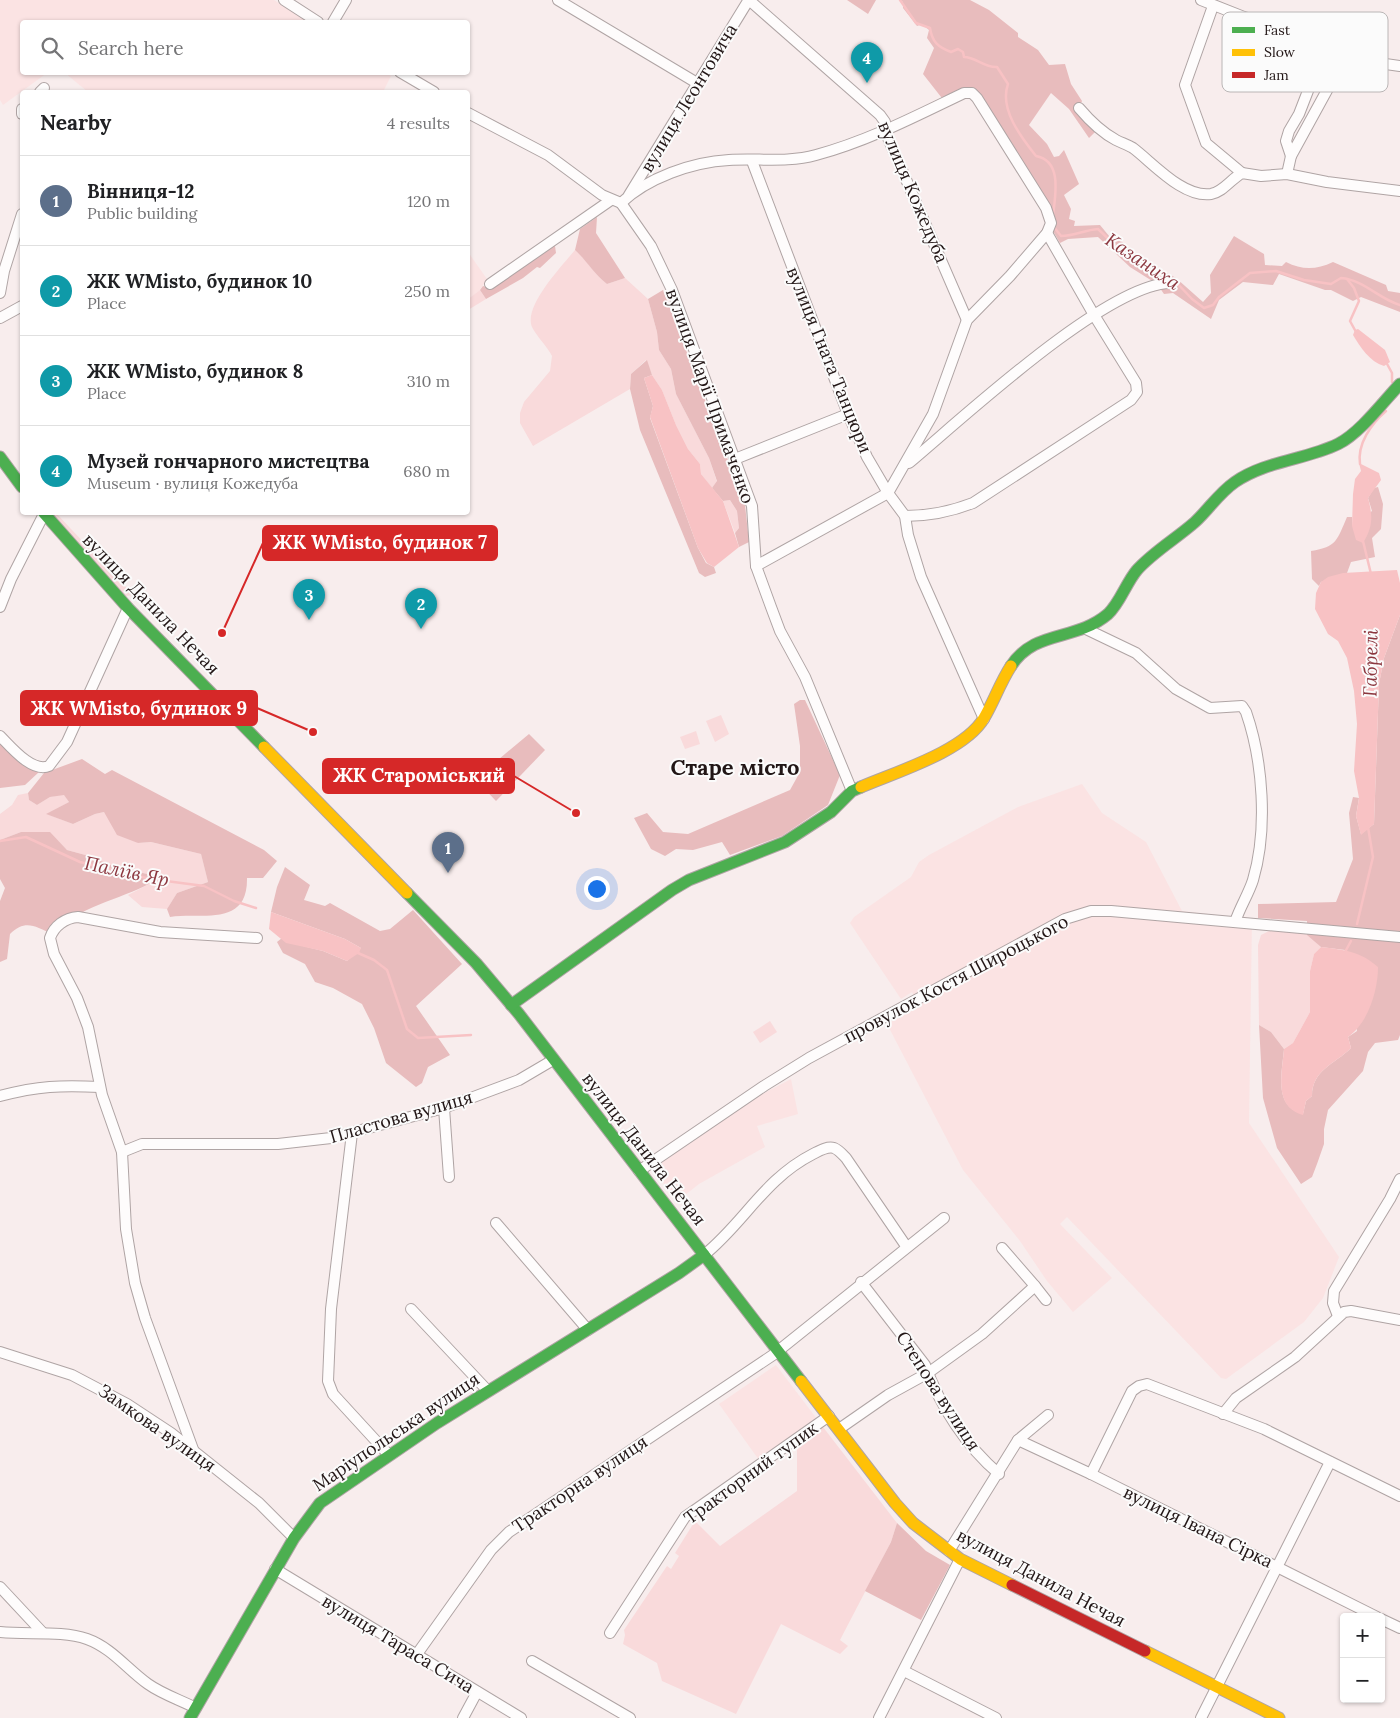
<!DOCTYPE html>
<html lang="en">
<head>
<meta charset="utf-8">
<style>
  body { margin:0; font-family:Lora,serif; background:#f2f2f2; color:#202124 }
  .controls { position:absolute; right:15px; bottom:15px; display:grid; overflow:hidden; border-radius:5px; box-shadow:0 1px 4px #0004 }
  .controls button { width:45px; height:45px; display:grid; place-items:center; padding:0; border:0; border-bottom:1px solid #e0e0e0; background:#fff; color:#202124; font:25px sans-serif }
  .you { position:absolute; left:596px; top:888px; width:18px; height:18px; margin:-12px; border:4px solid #fff; border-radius:50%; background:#1a73e8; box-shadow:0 0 0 8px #1a73e833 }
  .badge { display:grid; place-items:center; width:32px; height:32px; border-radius:50%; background:#0b8043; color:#fff; font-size:16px; font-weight:700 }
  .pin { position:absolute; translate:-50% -41px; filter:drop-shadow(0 1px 2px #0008) }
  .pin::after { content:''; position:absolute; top:26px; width:18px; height:15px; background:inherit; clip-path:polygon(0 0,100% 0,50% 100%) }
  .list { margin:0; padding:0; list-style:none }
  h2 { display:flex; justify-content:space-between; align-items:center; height:65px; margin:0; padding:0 20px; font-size:21px }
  h2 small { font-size:16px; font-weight:400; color:#757577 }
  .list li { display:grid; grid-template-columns:32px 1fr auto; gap:15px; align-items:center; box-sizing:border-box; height:90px; padding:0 20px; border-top:1px solid #e0e0e0 }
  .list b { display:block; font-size:19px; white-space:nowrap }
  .list p { margin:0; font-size:16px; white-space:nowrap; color:#757577 }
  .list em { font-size:16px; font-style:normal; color:#757577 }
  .icon { flex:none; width:28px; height:28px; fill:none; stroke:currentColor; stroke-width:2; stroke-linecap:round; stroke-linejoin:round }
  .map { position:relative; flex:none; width:1400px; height:1718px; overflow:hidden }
  .search { position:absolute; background:#fff; box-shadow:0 1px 4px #0004; left:20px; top:20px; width:450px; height:55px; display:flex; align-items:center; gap:12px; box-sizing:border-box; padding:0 18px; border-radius:5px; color:#757577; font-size:19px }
  .panel { position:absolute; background:#fff; box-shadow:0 1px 4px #0004; left:20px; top:90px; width:450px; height:425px; border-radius:5px }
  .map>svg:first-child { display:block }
</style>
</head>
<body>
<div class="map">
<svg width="1400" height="1718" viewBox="0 0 1400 1718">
  <rect width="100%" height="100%" fill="#f8eded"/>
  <g fill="#fbe3e3">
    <path d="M0,0H274L308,22H22V72L47,73L3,105L0,100Z"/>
    <path d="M385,72L391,76L383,92H88L65,73Z"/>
    <path d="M468,252L487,279L480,290L468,299Z"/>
    <path d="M1082,784L1102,813L1146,842L1182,911L1252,919L1249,1123L1339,1257L1323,1298L1304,1322L1226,1379L1221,1378L1067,1217L1060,1224L1112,1278L1073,1312L1047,1281L1020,1241L963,1170L887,1024L920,1006L912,992L901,999L850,923L854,917L911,877L919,862L929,855L1018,807Z"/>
    <path d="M791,1079L798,1114L757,1126L765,1147L699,1184L676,1202L657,1173V1166L757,1097Z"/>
    <path d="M776,1365L817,1419L759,1460L719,1404Z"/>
  </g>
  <g fill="#f9dadb">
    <path d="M575,250C587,260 594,274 607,284L625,278L648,299L657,332L659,350L671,369L676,394L709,458L717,482L712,488L701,474L700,464L688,449L676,425L662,390L652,375L646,360L631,374L630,389L533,446L520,423V413L524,402L550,371L552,356C547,346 537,337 532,327C523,306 563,265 575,250Z"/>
    <path d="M480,290L486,299L468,310V299Z"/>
    <path d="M730,500L737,511L739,528L735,533L723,501Z"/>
    <path d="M50,513H56L133,595L126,596Z"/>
    <path d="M721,715L729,734L715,742L706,721Z"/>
    <path d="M696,731L700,744L685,749L680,737Z"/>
    <path d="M28,793L29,800L37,805L50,797L64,794L69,802L47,814L73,824L95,814L104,812L138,843L151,842L201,854L208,882L177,893L167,909L142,907L128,895L151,883L152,875L115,867L89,856L67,850L49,832H21L0,840V814L12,805L18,795Z"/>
    <path d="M1269,931L1307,933L1321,947L1314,954L1310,971V1012L1293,1043L1284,1049L1271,1032L1259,1025L1258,945L1261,935Z"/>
    <path d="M770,1021L777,1032L760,1043L753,1032Z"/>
    <path d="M823,1427L897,1523L891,1542L840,1640L848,1646L840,1654L781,1624L736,1714L662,1681L657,1663L623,1644L625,1635L624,1630L667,1566L671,1569L679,1556L675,1553L695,1521L720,1546L797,1491V1446Z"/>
  </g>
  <g fill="#e8bcbd">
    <path d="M847,0H876L868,14Z"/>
    <path d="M899,0H970L989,10L1018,33V37L1038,50L1049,65L1065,64L1071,84L1082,101L1079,108L1099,128L1089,138L1069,109L1051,93L1029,125L1047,144L1054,157L1059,156L1064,150L1079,184L1064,195L1071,209L1069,219L1075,221L1074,226L1100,225L1114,242L1120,240L1141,258L1176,278L1203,302L1211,293L1210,275L1234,236L1264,254L1265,265L1282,266L1286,262C1302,270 1316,270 1333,262L1386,285L1388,291L1400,293V312L1361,297L1353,301L1331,290H1325L1279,274L1273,285L1243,282L1219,300L1211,319L1173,293L1164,294L1157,284L1130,267L1098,237L1068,239L1060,243L1050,226L1051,223L972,93L945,102L923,74L934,48L927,38L929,30L922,24L917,26L903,8V2Z"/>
    <path d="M597,217L596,233L625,278L607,284C594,274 587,261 575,250L580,229Z"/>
    <path d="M555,246L556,253L540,268L537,267L523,278L486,299L480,290L483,286L489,288L545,248Z"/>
    <path d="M663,290L745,505L749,542L739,547L735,533L739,528L737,511L730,500L723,501L712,488L717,481L709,458L676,394L671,369L659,350L657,332L648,299Z"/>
    <path d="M647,360L652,375L644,378L653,406L650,418L698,548L706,563L714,567L716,573L705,577L699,573L640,430L630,389L631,374Z"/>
    <path d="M1378,487L1383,504L1381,529L1372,538L1375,557L1351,562L1347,573L1321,582L1319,586L1312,579L1311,551C1337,547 1337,540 1347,517H1352V526L1372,511L1368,498L1374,488Z"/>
    <path d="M1400,615V1035L1398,1040L1375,1043L1368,1052L1363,1071L1328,1110L1324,1129V1144L1317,1164L1312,1177L1301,1184L1277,1148L1263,1098L1259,1025L1271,1032L1284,1049C1282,1072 1273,1107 1303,1114L1306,1101L1312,1096C1312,1070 1335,1064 1351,1048L1348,1037L1357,1031L1345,950L1321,947L1307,935V921L1258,918V904L1336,902L1353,859L1349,813L1353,797L1359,798L1356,816L1361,834L1374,824L1379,684L1384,658Z"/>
    <path d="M800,700H805L840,775L828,805L782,836L730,855L722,842L693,850L676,849L665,856L651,849L634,818L647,813L663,832L688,834L790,790L800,772V746L794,704Z"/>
    <path d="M529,734L545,750L496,801L475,779Z"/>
    <path d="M0,738L36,767L39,772L25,785L0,788Z"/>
    <path d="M82,759L105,774L112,770L264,850L277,861L263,878H247C248,928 201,912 170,917L167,909L177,893L208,882L201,854L151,842L138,843L117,835L104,812L95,814L73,824L46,814L69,802L64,795L50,797L37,805L29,800L28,793L44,773Z"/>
    <path d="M21,832H50L67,850L89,856L115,867L152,875L151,883C119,900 77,907 52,934C35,926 25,919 10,934L7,959L0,962V901L5,888L0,879V840Z"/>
    <path d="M285,867L310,885L304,900L325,906L330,903L380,931L390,929L413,910L462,964L416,1006L450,1055L428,1067L422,1083L416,1087L386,1063L374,1028L362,1004L333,988L315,982L305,964L283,953L277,942L282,938L291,943L323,951L347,961L361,948L345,939L271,912L277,887Z"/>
    <path d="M897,1523L926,1551L950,1565L921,1620L865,1591L891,1542Z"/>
  </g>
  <g fill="#f8c2c4">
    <path d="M1358,329L1385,350L1390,362L1384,366C1370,362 1360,347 1353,335L1355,330Z"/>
    <path d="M652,375L662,390L676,425L688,449L700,464L701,474L723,501L739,547L714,567L707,563L698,548L650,417L653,406L644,378Z"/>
    <path d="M1359,463L1379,473L1381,480L1368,498C1373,516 1373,527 1363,543L1356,540L1352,526L1353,494L1355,479L1361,471Z"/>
    <path d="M1397,570L1400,583V615L1384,658L1379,684L1374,824L1361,835L1356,816L1359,798L1354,771L1357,724L1354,691L1347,658L1338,641L1328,634L1315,609L1316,593L1321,582L1328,577L1343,573Z"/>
    <path d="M271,912L345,939L361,948L359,953L347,961L323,951L286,943L269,929Z"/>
    <path d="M1321,947C1345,950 1360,951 1378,967C1378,991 1368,1023 1348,1037L1351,1048C1335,1064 1312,1070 1312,1096L1306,1101L1303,1115C1273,1107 1282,1073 1284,1049L1293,1043L1310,1012V971L1314,954Z"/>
  </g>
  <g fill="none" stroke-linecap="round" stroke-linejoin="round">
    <g stroke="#f8c2c4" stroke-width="2.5">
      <path d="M900,0L916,23L930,28C932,42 938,47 951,52L958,49L963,52L964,57C976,57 984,68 997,67L1008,84C999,109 1021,137 1036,156C1063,161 1055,196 1053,216"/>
      <path d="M1054,227L1061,236C1075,236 1084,230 1098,229L1120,250L1166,280"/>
      <path d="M1347,279L1354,288L1359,301L1350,321L1356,332"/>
      <path d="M1171,280L1175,281L1192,299L1204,308L1213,305L1219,297L1250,273L1276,271L1304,280L1331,284L1341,278C1364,280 1379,299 1400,305"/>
      <path d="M1386,362L1392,373V382"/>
      <path d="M1360,464C1357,444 1371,424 1386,411"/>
      <path d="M1363,541L1371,574"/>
      <path d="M0,841L26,837L80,862L151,879L204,886L234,901L256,908"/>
      <path d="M1357,924L1373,857L1368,827"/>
      <path d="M1345,952L1351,941"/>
      <path d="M358,953L374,960L387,970L407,1029L418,1038L471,1035"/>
    </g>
    <g stroke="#afa4a4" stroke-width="12">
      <g id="street">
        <path d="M284,0L318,22"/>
        <path d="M558,0L697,83"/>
        <path d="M749,0L880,115L885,122V131L967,320"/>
        <path d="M1201,0L1244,17L1323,40L1325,47L1299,114L1289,131L1286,141L1291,156"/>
        <path d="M1213,6L1185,85L1206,143L1242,173"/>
        <path d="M333,22L346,0"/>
        <path d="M400,72L434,92"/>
        <path d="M40,92L44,88"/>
        <path d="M1079,108C1090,121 1101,132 1116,140C1122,143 1128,145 1133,148C1153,163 1183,198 1211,194C1223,192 1231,179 1242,173L1261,176L1287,174L1327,182L1400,191"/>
        <path d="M22,109V114"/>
        <path d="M468,113L548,155L602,195L621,203L651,246L672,290L752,506L756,566L771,607L780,631L805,677L852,791"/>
        <path d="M752,161L848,414L867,457L888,493L905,516L908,535L921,577L984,719"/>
        <path d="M1287,174L1291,156L1343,61L1351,59L1400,66"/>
        <path d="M629,195L748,1"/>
        <path d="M621,203C647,178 692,162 729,160C758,158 787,163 816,155C868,141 916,116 964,93H972L977,98L1046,208L1051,223L1047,233L1010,276L967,320L933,414L888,493L756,566"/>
        <path d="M490,284L611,200"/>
        <path d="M0,293L4,271L22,214"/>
        <path d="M0,318L22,306"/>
        <path d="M735,459L848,414"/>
        <path d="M909,463C963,418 1105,285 1170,283"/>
        <path d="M905,516C930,516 950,512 973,503L1131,400L1137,392L1136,383L1094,315L1047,233"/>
        <path d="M0,607L11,579L44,514"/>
        <path d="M1086,629L1136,653L1176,689L1210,708L1242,706L1246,712C1263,761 1268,829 1253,880C1249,893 1240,907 1235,922"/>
        <path d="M0,736C11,747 32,773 49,766L67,742L128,608"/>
        <path d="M0,1096C38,1086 61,1085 100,1087"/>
        <path d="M444,1108L449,1177"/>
        <path d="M352,1133L331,1309L328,1381L333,1394L388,1454"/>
        <path d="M122,1152L142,1144H278L331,1138L444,1108L519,1080L553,1060"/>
        <path d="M639,1171L764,1086L809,1058L1065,919L1091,911H1111L1400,937"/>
        <path d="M496,1223L588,1330"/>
        <path d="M704,1255C744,1223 764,1179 813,1154C819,1151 827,1146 834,1148C839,1150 843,1155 846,1158L906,1246"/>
        <path d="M861,1282L925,1365C940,1406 966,1446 999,1474"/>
        <path d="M1035,1286L1046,1300"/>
        <path d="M411,1309L488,1391"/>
        <path d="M1338,1316L1333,1303L1334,1291L1390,1199L1400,1179"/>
        <path d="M0,1352L72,1375L127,1404L171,1433L259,1503L294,1538"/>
        <path d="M1223,1414L1236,1398L1295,1357L1344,1312L1351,1311L1400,1320"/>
        <path d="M839,1429L888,1395L928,1373L982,1334L1035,1286L1002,1248"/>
        <path d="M1018,1440L1091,1474L1377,1617"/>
        <path d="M194,1452L145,1318L135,1283L126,1229L122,1152L102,1095L88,1027L77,998L54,954L50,938C54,926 65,918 78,917L160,932L257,938"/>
        <path d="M1091,1474L1132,1391L1139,1386L1147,1384L1264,1429L1400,1496"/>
        <path d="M949,1551L1018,1440L1048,1415"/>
        <path d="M275,1569L521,1718"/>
        <path d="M0,1587L43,1633"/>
        <path d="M1381,1619L1400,1628"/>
        <path d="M0,1632C27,1635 62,1630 87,1639C112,1648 127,1669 148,1684C162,1694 180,1700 196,1708"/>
        <path d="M610,1633L685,1517L829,1416"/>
        <path d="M417,1654L491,1550L509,1532L773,1355L944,1218"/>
        <path d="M532,1661L630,1718"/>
        <path d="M904,1671L996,1718"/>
        <path d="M463,1718L477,1692"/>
        <path d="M879,1718L960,1559"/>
        <path d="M1201,1718L1330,1462"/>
      </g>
    </g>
    <g stroke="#afa4a4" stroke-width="13">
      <g id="fast">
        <path d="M0,457L22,487"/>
        <path d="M43,512L128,608L264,747"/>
        <path d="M1011,666C1035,629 1075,642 1108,614C1120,603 1126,583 1137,570C1153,552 1177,538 1195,522C1209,509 1219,493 1235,482C1265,461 1305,460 1338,444C1360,433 1383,402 1400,384"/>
        <path d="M407,893L476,963L519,1014L801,1381"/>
        <path d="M511,1005L672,890L689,880L785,842L831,812L852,791L861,787"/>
        <path d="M190,1718L294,1538L320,1503L437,1423L679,1273L704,1255"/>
      </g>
    </g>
    <g stroke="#afa4a4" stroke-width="13">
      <g id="slow">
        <path d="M264,747L407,893"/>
        <path d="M861,787C896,772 965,751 984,718C994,701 1000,683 1011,666"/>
        <path d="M801,1381L895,1503L913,1523L960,1559L1012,1585"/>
        <path d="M1145,1651L1279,1718"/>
      </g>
    </g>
    <g stroke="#afa4a4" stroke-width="13">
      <path id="jam" d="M1012,1585L1145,1651"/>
    </g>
    <use href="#street" stroke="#fefcfc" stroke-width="10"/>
    <use href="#fast" stroke="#4caf50" stroke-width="11"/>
    <use href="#slow" stroke="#ffc107" stroke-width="11"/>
    <use href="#jam" stroke="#c62828" stroke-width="11"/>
  </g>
  <g text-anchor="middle" stroke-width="4" stroke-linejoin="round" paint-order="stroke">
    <g font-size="18" fill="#221616" stroke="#fbfbfb">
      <text transform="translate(689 98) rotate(-59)" y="6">вулиця Леонтовича</text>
      <text transform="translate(913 192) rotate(67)" y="6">вулиця Кожедуба</text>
      <text transform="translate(829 360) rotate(68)" y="6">вулиця Гната Танцюри</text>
      <text transform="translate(710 396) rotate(70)" y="6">вулиця Марії Примаченко</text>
      <text transform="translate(151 604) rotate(46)" y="6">вулиця Данила Нечая</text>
      <text transform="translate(956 979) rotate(-28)" y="6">провулок Костя Широцького</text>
      <text transform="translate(401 1117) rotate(-16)" y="6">Пластова вулиця</text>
      <text transform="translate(644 1149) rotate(52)" y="6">вулиця Данила Нечая</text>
      <text transform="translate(938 1391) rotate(57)" y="6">Степова вулиця</text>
      <text transform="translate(157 1428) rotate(35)" y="6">Замкова вулиця</text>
      <text transform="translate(396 1432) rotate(-34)" y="6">Маріупольська вулиця</text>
      <text transform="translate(751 1473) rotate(-36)" y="6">Тракторний тупик</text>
      <text transform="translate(580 1484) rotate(-34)" y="6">Тракторна вулиця</text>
      <text transform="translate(1198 1527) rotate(26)" y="6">вулиця Івана Сірка</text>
      <text transform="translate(1041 1578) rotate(28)" y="6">вулиця Данила Нечая</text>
      <text transform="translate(398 1644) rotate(31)" y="6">вулиця Тараса Сича</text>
    </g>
    <g font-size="19" font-style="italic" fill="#8c373f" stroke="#fbfbfb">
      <text transform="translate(1143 261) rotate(34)" y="7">Казаниха</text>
      <text transform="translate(1370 663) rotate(-89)" y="7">Габрелі</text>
      <text transform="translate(127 871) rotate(12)" y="7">Паліїв Яр</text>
    </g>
    <g font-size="22" font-weight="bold" fill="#221616" stroke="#fbfbfb">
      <text x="735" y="775">Старе місто</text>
    </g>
  </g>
  <rect x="1222" y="12" width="166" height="80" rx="8" fill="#fbfbfb" stroke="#bab6b6" stroke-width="1"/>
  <rect x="1232" y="27" width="23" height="6" fill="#4caf50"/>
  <rect x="1232" y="49" width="23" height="7" fill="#ffc107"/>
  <rect x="1232" y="72" width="23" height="6" fill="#c62828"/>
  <g font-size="14" fill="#221616">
    <text x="1264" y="35">Fast</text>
    <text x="1264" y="57">Slow</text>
    <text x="1264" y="80">Jam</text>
  </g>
  <path fill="none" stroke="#d62828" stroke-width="2" d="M222 633L263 543M313 732L257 708M576 813L514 776"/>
  <g fill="#d62828" stroke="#fbfbfb" stroke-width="2">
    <circle cx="222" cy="633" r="5"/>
    <circle cx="313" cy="732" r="5"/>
    <circle cx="576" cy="813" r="5"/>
  </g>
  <g fill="#d62828" stroke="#d62828" stroke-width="2">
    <rect x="263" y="526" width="234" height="34" rx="5"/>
    <rect x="21" y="691" width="236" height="34" rx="5"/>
    <rect x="323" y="759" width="191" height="34" rx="5"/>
  </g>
  <g font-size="19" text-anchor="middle" font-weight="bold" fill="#fff">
    <text x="380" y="549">ЖК WMisto, будинок 7</text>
    <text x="139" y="715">ЖК WMisto, будинок 9</text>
    <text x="419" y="782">ЖК Староміський</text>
  </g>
</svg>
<div class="controls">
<button>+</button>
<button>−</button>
</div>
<div class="you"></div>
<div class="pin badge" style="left:448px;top:873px;background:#5c6f8a">1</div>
<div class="pin badge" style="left:421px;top:629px;background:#0f9aa8">2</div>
<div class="pin badge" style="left:309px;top:620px;background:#0f9aa8">3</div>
<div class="pin badge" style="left:867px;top:83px;background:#0f9aa8">4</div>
<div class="search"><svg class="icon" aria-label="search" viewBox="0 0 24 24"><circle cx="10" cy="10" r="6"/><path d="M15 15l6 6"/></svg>Search here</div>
<section class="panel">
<h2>Nearby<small>4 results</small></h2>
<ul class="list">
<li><span class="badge" style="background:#5c6f8a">1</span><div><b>Вінниця-12</b><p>Public building</p></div><em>120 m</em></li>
<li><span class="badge" style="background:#0f9aa8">2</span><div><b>ЖК WMisto, будинок 10</b><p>Place</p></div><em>250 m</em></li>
<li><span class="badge" style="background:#0f9aa8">3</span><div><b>ЖК WMisto, будинок 8</b><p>Place</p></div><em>310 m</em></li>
<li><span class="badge" style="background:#0f9aa8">4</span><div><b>Музей гончарного мистецтва</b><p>Museum · вулиця Кожедуба</p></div><em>680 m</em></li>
</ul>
</section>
</div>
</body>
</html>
